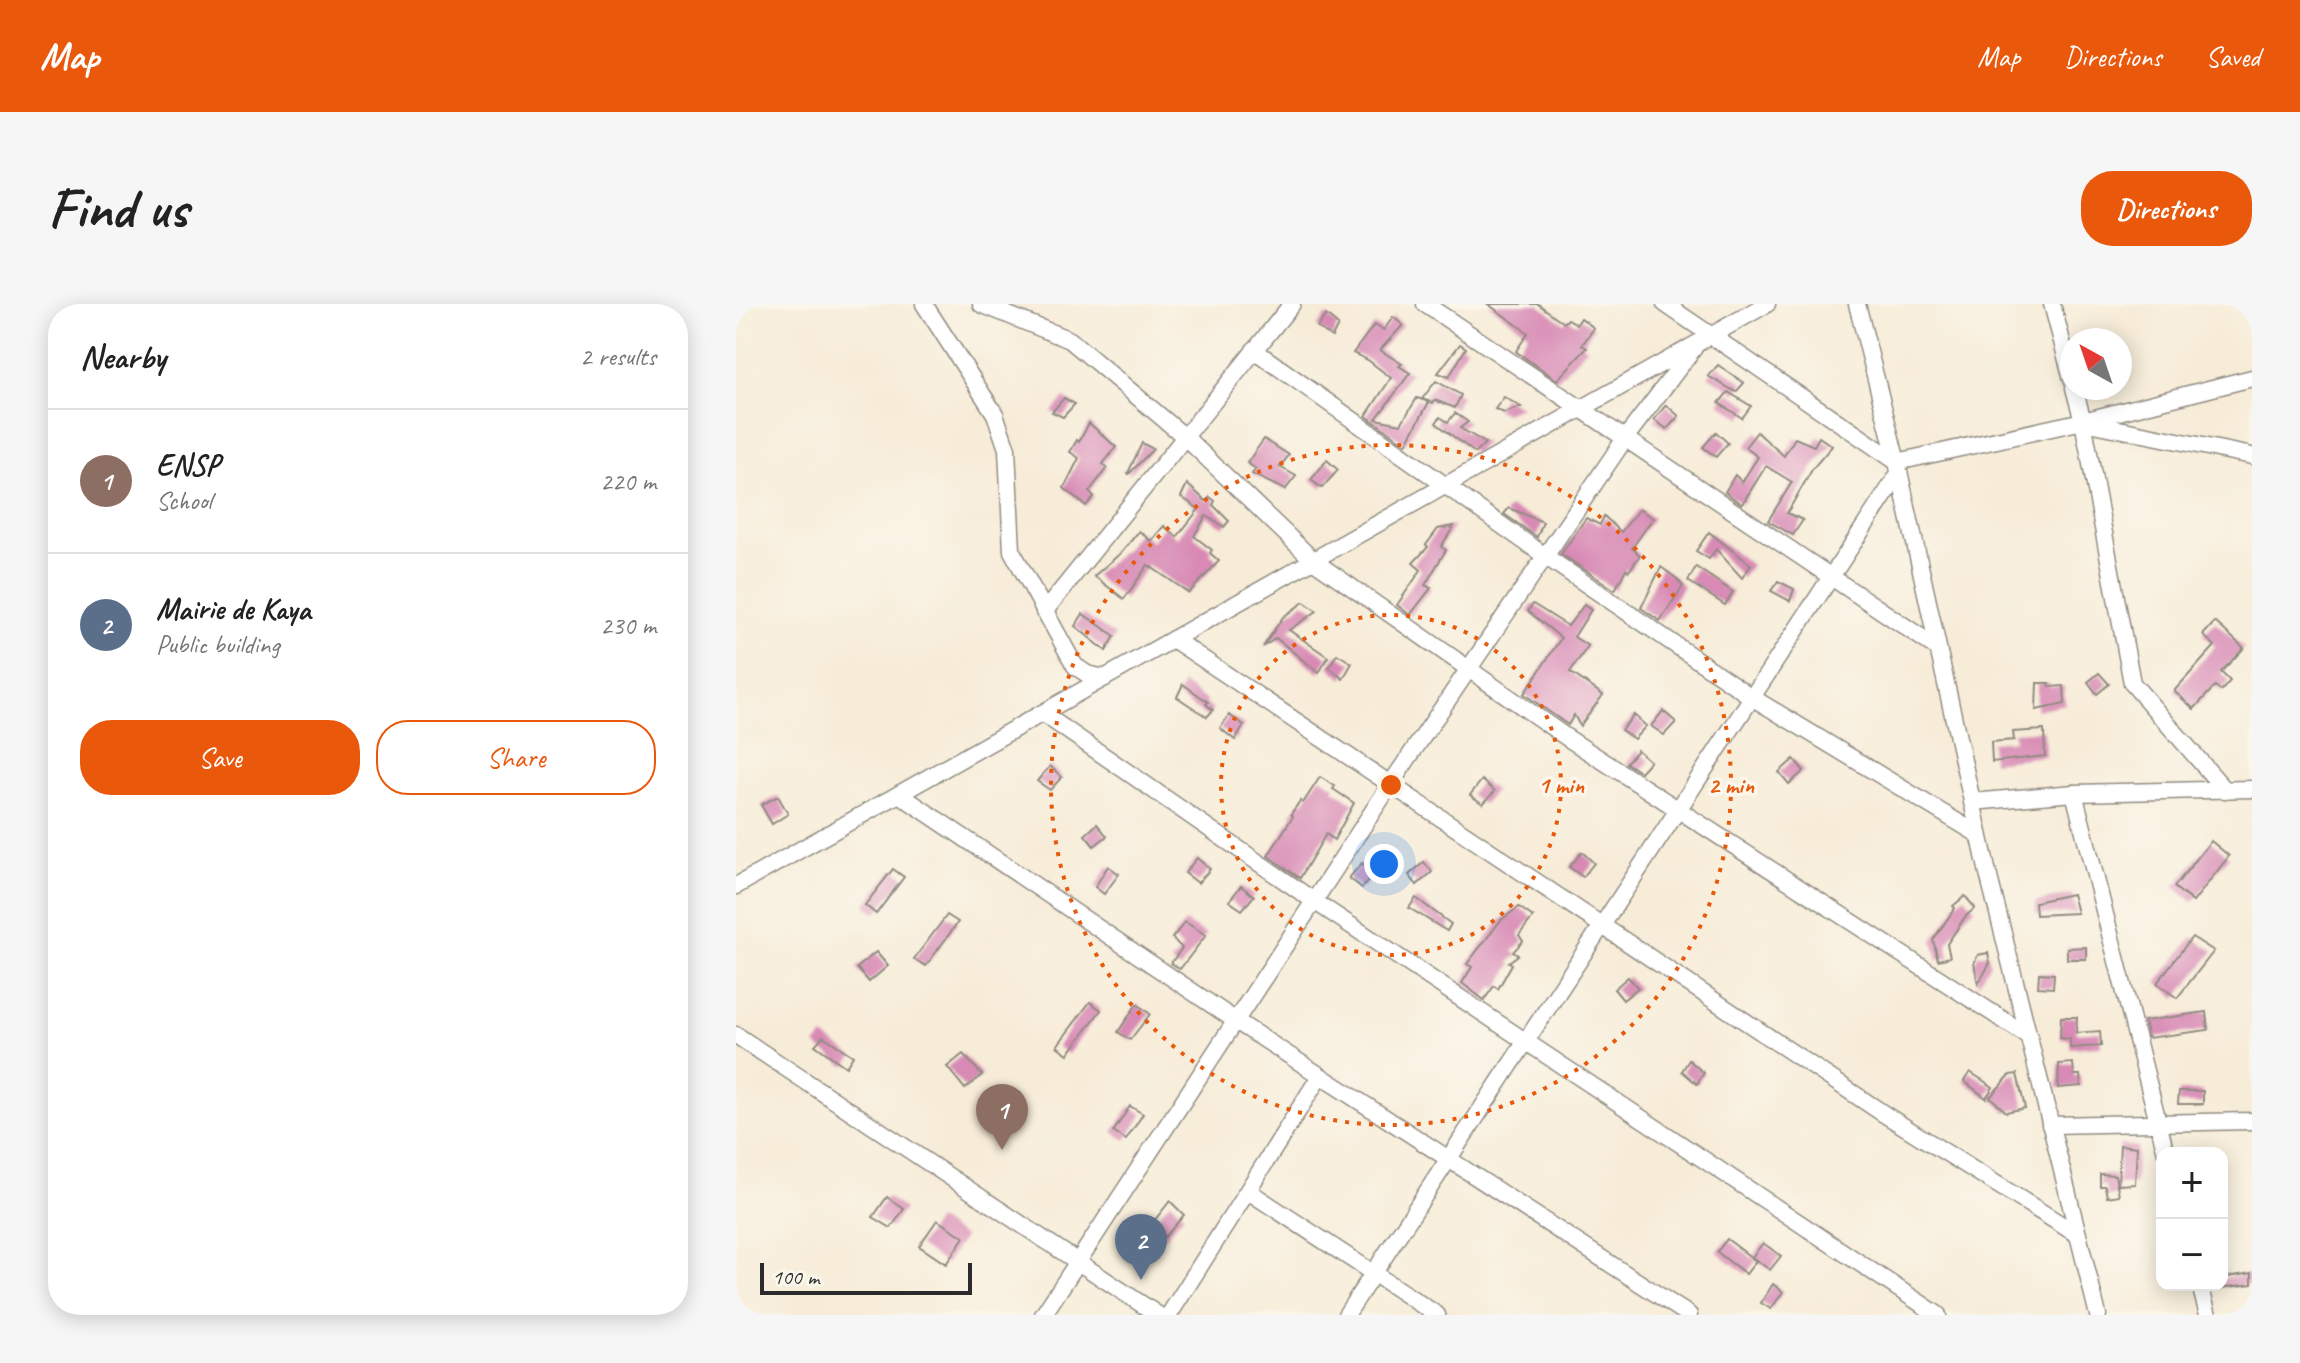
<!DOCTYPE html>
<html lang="en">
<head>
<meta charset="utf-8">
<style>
  body { margin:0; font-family:Caveat,sans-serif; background:#f6f6f6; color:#222 }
  .controls { position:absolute; right:24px; bottom:24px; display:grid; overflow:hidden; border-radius:16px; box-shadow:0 4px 20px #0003 }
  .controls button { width:72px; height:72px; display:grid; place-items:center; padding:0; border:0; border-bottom:2px solid #e0e0e0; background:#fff; color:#222; font:40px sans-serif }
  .compass { position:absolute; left:1324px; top:24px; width:72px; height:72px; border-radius:50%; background:#fff; box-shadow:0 4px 20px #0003; rotate:320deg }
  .scale { position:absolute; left:24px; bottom:20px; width:212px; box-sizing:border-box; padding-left:8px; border:4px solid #2b2b2b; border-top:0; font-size:22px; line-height:28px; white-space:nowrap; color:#2b2b2b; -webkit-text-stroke:6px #fbf7ec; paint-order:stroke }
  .you { position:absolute; left:648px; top:560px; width:28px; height:28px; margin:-20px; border:6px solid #fff; border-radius:50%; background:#1a73e8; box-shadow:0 0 0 12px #1a73e833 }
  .badge { display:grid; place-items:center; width:52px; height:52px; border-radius:50%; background:#ea580c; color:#fff; font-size:26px; font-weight:700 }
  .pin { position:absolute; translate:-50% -66px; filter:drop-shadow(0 2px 4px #0008) }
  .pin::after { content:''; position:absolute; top:42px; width:28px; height:24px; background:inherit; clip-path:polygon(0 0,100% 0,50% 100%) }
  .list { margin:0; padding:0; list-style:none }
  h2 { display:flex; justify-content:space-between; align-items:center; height:104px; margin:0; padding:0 32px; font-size:34px }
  h2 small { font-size:26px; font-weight:400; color:#767676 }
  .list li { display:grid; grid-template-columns:52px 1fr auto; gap:24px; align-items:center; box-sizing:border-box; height:144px; padding:0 32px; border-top:2px solid #e0e0e0 }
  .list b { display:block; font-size:30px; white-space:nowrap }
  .list p { margin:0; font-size:26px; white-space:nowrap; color:#767676 }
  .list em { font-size:26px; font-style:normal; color:#767676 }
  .actions { display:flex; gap:16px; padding:24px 32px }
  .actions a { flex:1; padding:18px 0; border:2px solid #ea580c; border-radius:32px; text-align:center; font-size:28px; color:#ea580c }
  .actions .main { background:#ea580c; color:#fff }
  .map { position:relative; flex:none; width:1516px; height:1011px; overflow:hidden; border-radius:32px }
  header { display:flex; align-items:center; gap:48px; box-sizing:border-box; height:112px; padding:0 40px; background:#ea580c; color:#fff }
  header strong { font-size:38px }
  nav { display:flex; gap:44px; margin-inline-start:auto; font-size:28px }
  .intro { display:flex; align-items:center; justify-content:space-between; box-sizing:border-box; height:192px; padding:0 48px }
  h1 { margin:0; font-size:56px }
  .button { padding:20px 36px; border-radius:32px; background:#ea580c; color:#fff; font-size:28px; font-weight:700 }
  main { display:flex; gap:48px; padding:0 48px }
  aside { flex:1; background:#fff; border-radius:32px; box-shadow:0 4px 20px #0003 }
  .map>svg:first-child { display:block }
</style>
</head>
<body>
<header>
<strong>Map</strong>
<nav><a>Map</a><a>Directions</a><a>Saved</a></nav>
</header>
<div class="intro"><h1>Find us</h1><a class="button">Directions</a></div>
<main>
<aside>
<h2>Nearby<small>2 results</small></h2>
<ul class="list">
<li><span class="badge" style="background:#8d6e63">1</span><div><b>ENSP</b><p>School</p></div><em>220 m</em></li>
<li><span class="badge" style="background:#5c6f8a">2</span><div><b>Mairie de Kaya</b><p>Public building</p></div><em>230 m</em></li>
</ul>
<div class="actions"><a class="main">Save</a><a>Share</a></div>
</aside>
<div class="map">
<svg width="1516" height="1011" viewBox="0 0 1516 1011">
  <rect width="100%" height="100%" fill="#fbf7ec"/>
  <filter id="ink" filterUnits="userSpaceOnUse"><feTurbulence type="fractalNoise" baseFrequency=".0125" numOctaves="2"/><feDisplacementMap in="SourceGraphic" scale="16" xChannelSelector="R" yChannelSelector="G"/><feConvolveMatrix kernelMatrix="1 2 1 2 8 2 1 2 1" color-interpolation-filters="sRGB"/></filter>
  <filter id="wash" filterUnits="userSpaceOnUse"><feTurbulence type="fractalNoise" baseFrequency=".006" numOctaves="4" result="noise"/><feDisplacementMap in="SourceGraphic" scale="32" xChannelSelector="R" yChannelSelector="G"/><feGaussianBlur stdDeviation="1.8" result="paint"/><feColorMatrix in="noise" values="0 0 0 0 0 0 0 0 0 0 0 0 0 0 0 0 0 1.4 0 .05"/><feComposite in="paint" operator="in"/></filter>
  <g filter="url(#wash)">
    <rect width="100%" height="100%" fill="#f7ecd8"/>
    <g id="blocks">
      <g fill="#d88ab5">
        <path d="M752,0H802L828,19L832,15L841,20L845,14L858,24L846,41L851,44L821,76L782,49L780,47L792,29Z"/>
        <path d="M590,11L602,21L596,33L581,23Z"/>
        <path d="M657,13L667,21L644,46L666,60L663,62L674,69L640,115L665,120L681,94L693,98L670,140L630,112L655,74L632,56L617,49L638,21L648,26Z"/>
        <path d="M724,40L730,44L713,73L702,69Z"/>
        <path d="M982,61L1008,79L1000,88L972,72Z"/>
        <path d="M700,77L725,91L719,104L699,96L697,99L686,95Z"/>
        <path d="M992,88L1015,102L1006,114L983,99Z"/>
        <path d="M768,93L785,103L768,109L759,105Z"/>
        <path d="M328,94L339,100L327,113L316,108Z"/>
        <path d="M930,101L943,112L931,125L918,116Z"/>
        <path d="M719,109L732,118L724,124L749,139L739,149L700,119L704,113L712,118Z"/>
        <path d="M353,119L380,143L367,160L371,164L353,188L358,192L350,202L328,184L343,154L334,148L341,136L343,138Z"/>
        <path d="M980,128L992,139L980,153L967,143Z"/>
        <path d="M1021,128L1048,152L1059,134L1078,142L1083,133L1096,142L1077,164L1051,209L1067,216L1057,231L1032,217L1056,178L1030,162L1006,200L989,188L999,171L1006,178L1022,153L1009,143Z"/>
        <path d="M528,135L553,151L544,163L560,172L549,186L516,170L520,165L511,159Z"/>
        <path d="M406,139L417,145L393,170L392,169Z"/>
        <path d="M591,156L602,166L586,184L575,176Z"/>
        <path d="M451,180L470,197L474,193L479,197L477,201L493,217L488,223L470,212L458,232L476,246L474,249L483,257L453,289L412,261L388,295L358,272L386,248L403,227L415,237L428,222L441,233L463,205L445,193Z"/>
        <path d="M773,204L807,218L801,233L768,210Z"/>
        <path d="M903,205L917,214L896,244L904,251L893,267L890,265L879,286L825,250L850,214L864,221L868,212L885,228Z"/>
        <path d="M718,222L705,243L710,246L689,281L695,284L674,311L661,301L685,266L677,259L692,243L690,241L702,225Z"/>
        <path d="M973,228L1015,261L1006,274L980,245L973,255L960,247Z"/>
        <path d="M925,263L940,274L947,282L924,317L905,304Z"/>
        <path d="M960,263L997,288L989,301L952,277Z"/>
        <path d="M1042,277L1058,285L1054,297L1035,287Z"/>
        <path d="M568,298L581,307L553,326L592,353L583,369L540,334L527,343L547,313Z"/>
        <path d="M797,300L832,322L848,301L855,306L838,333L852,342L834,368L867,391L844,422L838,411L832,421L788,390L825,334L792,307Z"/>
        <path d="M347,310L379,332L370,347L339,322Z"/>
        <path d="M1479,318L1508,344L1485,368L1494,377L1485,387L1479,382L1458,405L1438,387L1479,342L1467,331Z"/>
        <path d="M601,350L616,359L607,375L593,363Z"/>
        <path d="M1363,369L1373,380L1361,390L1352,378Z"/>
        <path d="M1301,379H1313L1314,383L1328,382L1329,400L1300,406Z"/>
        <path d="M447,380L472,398L470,400L477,406L471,413L441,393Z"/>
        <path d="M927,407L940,418L928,431L915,422Z"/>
        <path d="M493,411L508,421L499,436L484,424Z"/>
        <path d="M898,411L910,422L898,435L885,426Z"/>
        <path d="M1308,426L1309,452L1256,458L1255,438L1278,436L1277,428Z"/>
        <path d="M901,446L914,457L904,468L890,459Z"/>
        <path d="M1058,455L1068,467L1053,480L1043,468Z"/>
        <path d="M314,462L326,473L314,486L301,477Z"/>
        <path d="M584,473L599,482L597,485L618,499L598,536L590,530L564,574L532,552L557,512L555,510L564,497L567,499Z"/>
        <path d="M746,476L759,487L747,500L734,491Z"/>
        <path d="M42,492L52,510L36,520L25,501Z"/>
        <path d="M361,520L371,532L358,542L349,531Z"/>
        <path d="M1475,537L1493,552L1457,598L1438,583Z"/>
        <path d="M846,548L858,559L847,573L833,563Z"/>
        <path d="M461,554L474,565L462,579L449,569Z"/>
        <path d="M688,558L696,568L681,581L673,571Z"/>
        <path d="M626,559L638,570L626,584L613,574Z"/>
        <path d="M372,562L383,570L368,590L359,583Z"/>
        <path d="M157,565L168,573L140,610L129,601Z"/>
        <path d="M505,582L518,592L506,606L493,597Z"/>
        <path d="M1336,590L1341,609L1300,611L1299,598Z"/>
        <path d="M1229,592L1239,604L1229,613L1211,640L1214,653L1202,656L1197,636L1219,604L1217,602Z"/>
        <path d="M680,594L715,620L711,627L673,604Z"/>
        <path d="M783,603L797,613L783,631L787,637L777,648L782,651L773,658L776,660L762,685L758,682L748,696L726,679L736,663L731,660L765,616Z"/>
        <path d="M211,611L222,618L190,662L178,655Z"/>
        <path d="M449,618L470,631L444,665L435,659L446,644L436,634Z"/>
        <path d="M1456,633L1478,647L1441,694L1421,679Z"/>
        <path d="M1350,643V655H1331V644Z"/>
        <path d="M140,648L152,662L133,678L121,664Z"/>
        <path d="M1252,649L1254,659L1242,680L1238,659L1242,651Z"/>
        <path d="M1303,669L1318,670L1317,684L1302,683Z"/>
        <path d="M892,673L902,684L887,696L878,685Z"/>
        <path d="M354,698L365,706L332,750L321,742Z"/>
        <path d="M401,700L414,710L394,736L382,728Z"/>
        <path d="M1470,708L1472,726L1412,734L1408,717Z"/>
        <path d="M1325,713H1341L1340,729L1364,727L1365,742L1334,744V735L1324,734Z"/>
        <path d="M87,732L117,752L110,763L79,741Z"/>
        <path d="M227,750L246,771L229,785L211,763Z"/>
        <path d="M953,756L968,769L961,780L946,767Z"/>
        <path d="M1337,759L1338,771H1344L1345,782L1322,784L1323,760Z"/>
        <path d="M1234,768L1257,783L1250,794L1228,777Z"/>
        <path d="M1281,770L1289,804L1270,808L1254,793L1274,771Z"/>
        <path d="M1443,787H1467V800H1442Z"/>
        <path d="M394,802L407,810L390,836L377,828Z"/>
        <path d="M1384,841L1401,843L1399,880L1382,881Z"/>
        <path d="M1364,870L1379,871L1383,891L1371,893L1369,882H1364Z"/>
        <path d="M151,893L168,905L155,924L137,913Z"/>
        <path d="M434,897L448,911L429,933L414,922Z"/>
        <path d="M201,916L228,933L210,960L183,942Z"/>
        <path d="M991,935L1020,957L1010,970L981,948Z"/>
        <path d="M1027,939L1045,952L1034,966L1016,953Z"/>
        <path d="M1516,969V980L1483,984L1486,974Z"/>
        <path d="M1037,980L1047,988L1035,1005L1025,999Z"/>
      </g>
    </g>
  </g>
  <g filter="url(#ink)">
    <use href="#blocks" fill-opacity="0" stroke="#918c82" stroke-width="2"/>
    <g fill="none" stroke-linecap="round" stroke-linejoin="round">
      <g stroke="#918c82" stroke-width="19">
        <g id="minor">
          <path d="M188,0L259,110L271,145L276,247L339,362L351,370L369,374"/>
          <path d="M245,0L334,36L449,133L578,257L830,433L1292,732"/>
          <path d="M689,0L1201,344"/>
          <path d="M929,0L1161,158L1251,565L1362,1011"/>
          <path d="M1121,0L1161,158L1347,117L1396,379L1489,486"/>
          <path d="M1316,0L1336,75"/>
          <path d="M518,46L809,252L1017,394L1243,531"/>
          <path d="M1338,84L1347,117"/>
          <path d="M1347,117L1516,74"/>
          <path d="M1353,119L1516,152"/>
          <path d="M308,308L556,0"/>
          <path d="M437,335L1148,810L1342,931"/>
          <path d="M306,409L578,597L1202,1011"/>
          <path d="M1338,489L1430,849"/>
          <path d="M163,490L500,717L953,1011"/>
          <path d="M1236,498L1338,489L1516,485"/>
          <path d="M0,582L1031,0"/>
          <path d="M0,731L422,1011"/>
          <path d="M1314,821L1516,817"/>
          <path d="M512,887L701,1011"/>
          <path d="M1464,981L1472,1011"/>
          <path d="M307,1011L654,481L890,133L958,44"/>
          <path d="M433,1011L584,772"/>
          <path d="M610,1011L1162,171"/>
        </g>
      </g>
      <use href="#minor" stroke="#fff" stroke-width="16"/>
    </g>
  </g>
  <g fill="none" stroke="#e8590c" stroke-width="4" stroke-dasharray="4 8">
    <circle cx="655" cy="481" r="170"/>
    <circle cx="655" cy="481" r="340"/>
  </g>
  <circle cx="655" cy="481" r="12" fill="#e8590c" stroke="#fbf7ec" stroke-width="4"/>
  <g font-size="24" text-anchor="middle" font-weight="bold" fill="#e8590c" stroke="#fbf7ec" stroke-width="7" stroke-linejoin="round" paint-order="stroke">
    <text x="825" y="489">1 min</text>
    <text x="995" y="489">2 min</text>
  </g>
</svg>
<div class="controls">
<button>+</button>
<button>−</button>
</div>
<svg class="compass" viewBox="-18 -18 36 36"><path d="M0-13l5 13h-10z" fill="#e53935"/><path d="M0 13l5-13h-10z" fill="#767676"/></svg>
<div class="scale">100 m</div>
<div class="you"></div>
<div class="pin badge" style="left:266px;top:846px;background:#8d6e63">1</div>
<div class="pin badge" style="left:405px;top:976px;background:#5c6f8a">2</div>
</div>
</main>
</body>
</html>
